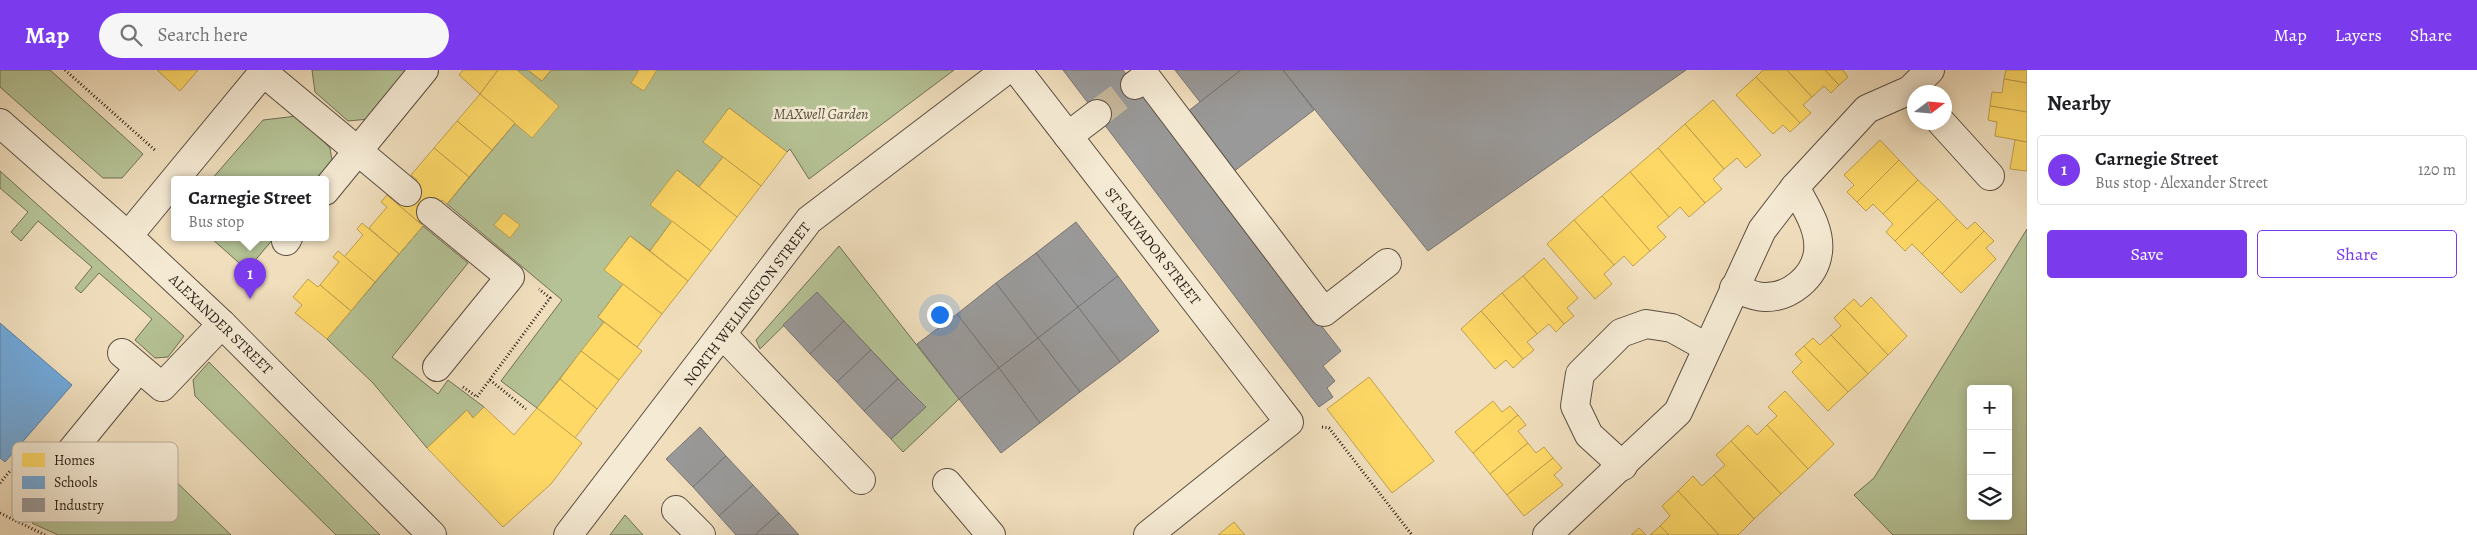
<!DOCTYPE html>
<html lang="en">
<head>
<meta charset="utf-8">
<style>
  body { margin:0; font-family:Alegreya,serif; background:#f6f6f6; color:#202124 }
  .controls { position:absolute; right:15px; bottom:15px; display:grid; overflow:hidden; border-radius:5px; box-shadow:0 2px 12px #0003 }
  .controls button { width:45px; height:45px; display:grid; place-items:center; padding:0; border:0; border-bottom:1px solid #e0e0e0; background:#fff; color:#202124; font:25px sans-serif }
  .compass { position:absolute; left:1907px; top:15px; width:45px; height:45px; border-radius:50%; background:#fff; box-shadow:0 2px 12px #0003; rotate:74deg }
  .you { position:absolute; left:939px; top:244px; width:18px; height:18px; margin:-12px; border:4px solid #fff; border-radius:50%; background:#1a73e8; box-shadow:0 0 0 8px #1a73e833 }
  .badge { display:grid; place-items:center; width:32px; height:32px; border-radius:50%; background:#7c3aed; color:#fff; font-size:16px; font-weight:700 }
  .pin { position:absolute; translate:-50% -41px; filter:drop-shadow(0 1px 2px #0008) }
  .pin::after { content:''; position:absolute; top:26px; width:18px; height:15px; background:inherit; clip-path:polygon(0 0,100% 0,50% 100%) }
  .popup { position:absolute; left:171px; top:106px; width:158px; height:65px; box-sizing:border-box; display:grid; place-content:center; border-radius:5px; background:#fff; filter:drop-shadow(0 1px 4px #0005); font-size:16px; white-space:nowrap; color:#757577 }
  .popup b { font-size:19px; color:#202124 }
  .popup::after { content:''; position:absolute; left:50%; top:100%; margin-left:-10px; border:10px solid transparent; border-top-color:#fff }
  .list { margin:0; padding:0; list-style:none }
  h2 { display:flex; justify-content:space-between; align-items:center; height:65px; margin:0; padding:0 20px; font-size:21px }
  h2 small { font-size:16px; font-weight:400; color:#757577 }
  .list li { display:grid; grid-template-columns:32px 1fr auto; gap:15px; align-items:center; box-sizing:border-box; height:70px; margin:0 10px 10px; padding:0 10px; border:1px solid #e0e0e0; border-radius:5px }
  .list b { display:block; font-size:19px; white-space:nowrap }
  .list p { margin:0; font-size:16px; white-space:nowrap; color:#757577 }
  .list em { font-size:16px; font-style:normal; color:#757577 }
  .actions { display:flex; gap:10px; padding:15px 20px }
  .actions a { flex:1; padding:11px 0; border:1px solid #7c3aed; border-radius:5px; text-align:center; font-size:18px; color:#7c3aed }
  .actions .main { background:#7c3aed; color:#fff }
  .icon { flex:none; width:28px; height:28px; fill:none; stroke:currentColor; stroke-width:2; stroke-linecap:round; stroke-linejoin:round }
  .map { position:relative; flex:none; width:2027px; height:465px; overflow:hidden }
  header { display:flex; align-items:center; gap:30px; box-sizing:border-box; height:70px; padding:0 25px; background:#7c3aed; color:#fff }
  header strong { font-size:24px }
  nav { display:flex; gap:28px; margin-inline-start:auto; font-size:18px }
  .search { width:350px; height:45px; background:#f6f6f6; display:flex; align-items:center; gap:12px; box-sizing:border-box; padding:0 18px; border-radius:28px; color:#757577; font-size:19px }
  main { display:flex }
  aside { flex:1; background:#fff }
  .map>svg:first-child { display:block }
</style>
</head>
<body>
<header>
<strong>Map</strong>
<div class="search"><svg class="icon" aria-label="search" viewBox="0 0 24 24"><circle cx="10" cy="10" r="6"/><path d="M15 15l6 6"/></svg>Search here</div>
<nav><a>Map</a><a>Layers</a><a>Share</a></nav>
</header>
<main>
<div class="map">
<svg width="2027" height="465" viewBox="0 0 2027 465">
  <rect width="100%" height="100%" fill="#f0debd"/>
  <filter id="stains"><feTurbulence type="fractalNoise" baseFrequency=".004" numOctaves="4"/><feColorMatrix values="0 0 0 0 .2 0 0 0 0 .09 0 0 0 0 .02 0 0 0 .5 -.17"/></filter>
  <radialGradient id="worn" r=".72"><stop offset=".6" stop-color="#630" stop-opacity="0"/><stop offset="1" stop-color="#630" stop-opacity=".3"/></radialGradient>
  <g fill="#b5c295" stroke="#6f7056" fill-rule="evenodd">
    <path d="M0,0H50L143,84L122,108H103L0,17Z"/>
    <path d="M312,0H410L369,49L348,51L315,22Z"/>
    <path d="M517,0H528L542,11L551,0H954L809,109L790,79L787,82L729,38L704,72L723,87L699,117L677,100L672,151L650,181L630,166L605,199L623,214L598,247L604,252L537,338L501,311L562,230L447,134L515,53Z"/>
    <path d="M297,46L330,78L333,96L322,110H211L263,50Z"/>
    <path d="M0,101L184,266L168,287L155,288L135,270L152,249L99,203L81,223L75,218L92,197L38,151L21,171L11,162L28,142L0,118Z"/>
    <path d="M423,156L468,193L392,287L438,324L448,310L484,337L473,348L467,340L427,378L373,313L327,269Z"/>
    <path d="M2027,159V465H1893L1854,425L1874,408ZM1971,319H2008V446H1971Z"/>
    <path d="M211,168H274L247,200Z"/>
    <path d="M839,176L959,329L903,382L891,369L925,337L817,223L760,279L756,270Z"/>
    <path d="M209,292L380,465H336L195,326L193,310Z"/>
    <path d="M162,398L231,465H58L32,453L41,443L14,419L15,408L92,400L132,436Z"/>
    <path d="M625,445L643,465H610Z"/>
  </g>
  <g fill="#ffd966" stroke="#bfa14e">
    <path d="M157,0H198L180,21Z"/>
    <path d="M463,0H498L480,24L459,5Z"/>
    <path d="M498,0H517L559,36L532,68L480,24Z"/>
    <path d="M528,0H551L542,11Z"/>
    <path d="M639,0H657L644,21L631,13Z"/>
    <path d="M1763,0H1787L1812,27L1803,35L1811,43L1800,53L1756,7Z"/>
    <path d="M1787,0H1825L1839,15L1831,23L1824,16L1812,27Z"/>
    <path d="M1825,0H1843L1848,7L1839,15Z"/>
    <path d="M2006,0H2027V13L2004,9Z"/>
    <path d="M1756,7L1800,53L1790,62L1783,55L1773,64L1736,25Z"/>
    <path d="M2004,9L2027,13V42L1990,36L1992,22L2002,23Z"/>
    <path d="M480,24L515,53L492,80L457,51Z"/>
    <path d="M1713,30L1761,85L1746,98L1737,88L1724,99L1685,54Z"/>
    <path d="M1990,36L2027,42V72L1995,66L1997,52L1988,50Z"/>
    <path d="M729,38L787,82L761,116L703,72Z"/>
    <path d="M457,51L492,80L469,107L434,78Z"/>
    <path d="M1685,54L1724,99L1713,109L1722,119L1705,133L1658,78Z"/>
    <path d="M1880,70L1899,90L1857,132L1847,122L1854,115L1844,105Z"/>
    <path d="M2015,70L2027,72V101L2010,99Z"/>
    <path d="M434,78L469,107L447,134L442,130L421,154L397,134L417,110L411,105Z"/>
    <path d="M1658,78L1705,133L1689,147L1680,137L1669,147L1630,102Z"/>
    <path d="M723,87L761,116L737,147L699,117Z"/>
    <path d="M1899,90L1918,110L1883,144L1873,134L1866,141L1857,132Z"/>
    <path d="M677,100L737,147L711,181L650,135Z"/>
    <path d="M1630,102L1669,147L1657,157L1666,167L1650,181L1602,126Z"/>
    <path d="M1918,110L1938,129L1895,171L1886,162L1893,154L1883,144Z"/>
    <path d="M387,125L423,156L399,184L369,158L387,137L381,132Z"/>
    <path d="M1602,126L1650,181L1633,196L1624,186L1614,195L1574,150Z"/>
    <path d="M1938,129L1957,149L1922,184L1912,174L1905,181L1895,171Z"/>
    <path d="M504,143L520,155L510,168L494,155Z"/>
    <path d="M1957,149L1967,159L1975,152L1984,161L1942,204L1922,184Z"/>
    <path d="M1574,150L1614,195L1604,204L1612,214L1595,229L1547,174Z"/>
    <path d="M672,151L711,181L688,211L650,181Z"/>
    <path d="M362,153L399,184L375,212L344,187L363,165L357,159Z"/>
    <path d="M1984,161L1994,171L1986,178L1996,189L1961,223L1942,204Z"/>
    <path d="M630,166L688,211L662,244L604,200Z"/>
    <path d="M338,181L375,212L351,241L320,215L339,192L333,187Z"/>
    <path d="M1544,188L1578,228L1567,238L1574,246L1564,254L1523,206Z"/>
    <path d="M1523,206L1564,254L1556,262L1549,254L1537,264L1502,223Z"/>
    <path d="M308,209L318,217L320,215L351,241L327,269L295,243L302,235L293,227Z"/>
    <path d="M623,214L662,244L637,277L598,247Z"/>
    <path d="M1502,223L1537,264L1527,272L1534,280L1523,289L1481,241Z"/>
    <path d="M1871,227L1907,266L1888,285L1844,238L1854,229L1861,237Z"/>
    <path d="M1844,238L1888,285L1868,304L1831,265L1841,256L1834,248Z"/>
    <path d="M1481,241L1523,289L1513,298L1506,290L1495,299L1461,259Z"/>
    <path d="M604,252L642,281L619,310L581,281Z"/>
    <path d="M1831,265L1868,304L1848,322L1804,276L1813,268L1820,275Z"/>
    <path d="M1804,276L1848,322L1828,341L1792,302L1802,292L1795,284Z"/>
    <path d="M581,281L619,310L597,339L560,309Z"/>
    <path d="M1369,307L1434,391L1392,423L1327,339Z"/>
    <path d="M560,309L597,339L575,368L537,338Z"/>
    <path d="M1785,321L1834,374L1808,399L1767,355L1777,346L1768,337Z"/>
    <path d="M1493,331L1502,342L1510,336L1518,345L1473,383L1455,362Z"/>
    <path d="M484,337L514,365L537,338L582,373L551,414L503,457L427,378L467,340L473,348Z"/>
    <path d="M1518,345L1526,355L1518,361L1528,373L1490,404L1473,383Z"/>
    <path d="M1748,355L1757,365L1767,355L1808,399L1781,424L1731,371Z"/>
    <path d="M1731,371L1781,424L1754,449L1714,405L1725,395L1716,385Z"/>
    <path d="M1528,373L1536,383L1544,377L1553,388L1507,425L1490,404Z"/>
    <path d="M1553,388L1562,398L1554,405L1563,415L1524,446L1507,425Z"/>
    <path d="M1714,405L1754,449L1738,465H1719L1678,421L1693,406L1702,416Z"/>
    <path d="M1678,421L1719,465H1669L1660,456L1670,446L1662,436Z"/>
    <path d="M1234,452L1245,465H1218Z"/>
    <path d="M1660,456L1669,465H1650Z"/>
    <path d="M1639,458L1646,465H1631Z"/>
  </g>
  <path fill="#6fa8dc" stroke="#5a7fa1" d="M0,253L72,315L5,392L0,388Z"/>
  <g fill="#999" stroke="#777472">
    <path d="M1063,0H1123L1341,281L1323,296L1335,311L1327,318L1333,327L1319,337Z"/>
    <path d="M1175,0H1241L1200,32Z"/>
    <path d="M1241,0H1283L1314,40L1233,102L1187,42Z"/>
    <path d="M1283,0H1686L1428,181Z"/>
    <path d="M1076,152L1118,206L1078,237L1036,183Z"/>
    <path d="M1036,183L1078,237L1038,268L996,213Z"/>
    <path d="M1118,206L1159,261L1120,292L1078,237Z"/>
    <path d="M996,213L1038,268L999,298L957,244Z"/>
    <path d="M817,222L844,251L810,284L783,255Z"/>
    <path d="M1078,237L1120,292L1080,322L1038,268Z"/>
    <path d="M957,244L999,298L959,329L917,274Z"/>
    <path d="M844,251L871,280L837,312L810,284Z"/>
    <path d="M1038,268L1080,322L1040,353L999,298Z"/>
    <path d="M871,280L898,309L864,341L837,312Z"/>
    <path d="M999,298L1040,353L1001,383L959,329Z"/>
    <path d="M898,309L926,337L891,369L864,341Z"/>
    <path d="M700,357L726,386L693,417L666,389Z"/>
    <path d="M726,386L753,415L719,446L693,417Z"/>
    <path d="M753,415L779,443L755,465H736L719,446Z"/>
    <path d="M779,443L799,465H755Z"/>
  </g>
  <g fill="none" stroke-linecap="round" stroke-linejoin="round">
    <path stroke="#c8b89c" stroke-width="28" stroke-dasharray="28 14" stroke-linecap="butt" d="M1097,44L1135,15"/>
    <g stroke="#5b4f40" stroke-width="30">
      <g id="minor">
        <path d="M1017,0L1289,352L1148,465"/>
        <path d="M263,2L407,122"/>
        <path d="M1135,15L1146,7L1324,242L1387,193"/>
        <path d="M1941,52L1990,106"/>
        <path d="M0,53L128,166L222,254L432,465"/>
        <path d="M1068,66L1097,44"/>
        <path d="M325,121L424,0"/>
        <path d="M431,142L510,207L437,297"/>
        <path d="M128,166L265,0"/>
        <path d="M286,171L288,168"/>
        <path d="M1734,218C1743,221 1754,227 1764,227C1790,228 1815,207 1818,182C1821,159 1805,136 1795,117"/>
        <path d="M723,265L861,410"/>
        <path d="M122,283L162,317L222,254"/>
        <path d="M63,391L139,298"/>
        <path d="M1623,396L1589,365L1575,336L1580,304L1621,263L1646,254L1672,258L1706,277"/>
        <path d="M947,413L991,465"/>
        <path d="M676,440L701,465"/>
        <path d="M568,465L809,150L1006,0"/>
        <path d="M1547,465L1678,342L1762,160L1795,117L1867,39L1910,20L1930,0"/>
      </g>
    </g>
    <g stroke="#291f16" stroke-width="3" stroke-dasharray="1 2.5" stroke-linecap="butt">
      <path d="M65,0L156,81"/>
      <path d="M490,310L526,339"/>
      <path d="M463,317L477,327L550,228L539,219"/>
      <path d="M1322,357L1329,358L1412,465"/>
      <path d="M0,413L10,401L30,397"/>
      <path d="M0,443L45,465"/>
    </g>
    <use href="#minor" stroke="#f5ead4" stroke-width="28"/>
  </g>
  <g text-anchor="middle" stroke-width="5" stroke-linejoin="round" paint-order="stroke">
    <g font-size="15" font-style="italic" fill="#53503c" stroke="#f5ead4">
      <text x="821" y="49">MAXwell Garden</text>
    </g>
    <g font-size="15" fill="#291f16" stroke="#f5ead4">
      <text transform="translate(1153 176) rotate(52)" y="5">ST SALVADOR STREET</text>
      <text transform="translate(747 234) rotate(-53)" y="5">NORTH WELLINGTON STREET</text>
      <text transform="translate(221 254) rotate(44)" y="5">ALEXANDER STREET</text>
    </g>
  </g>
  <rect x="12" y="372" width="166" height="80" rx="8" fill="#f5ead4" stroke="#b8ad9b" stroke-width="1"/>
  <rect x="22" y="383" width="23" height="14" fill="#ffd966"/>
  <rect x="22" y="406" width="23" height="13" fill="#6fa8dc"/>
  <rect x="22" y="428" width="23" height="14" fill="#999"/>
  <g font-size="14" fill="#291f16">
    <text x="54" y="395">Homes</text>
    <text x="54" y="417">Schools</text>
    <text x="54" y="440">Industry</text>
  </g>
  <rect width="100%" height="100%" filter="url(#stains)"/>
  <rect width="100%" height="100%" fill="url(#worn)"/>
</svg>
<div class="controls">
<button>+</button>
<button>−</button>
<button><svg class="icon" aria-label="layers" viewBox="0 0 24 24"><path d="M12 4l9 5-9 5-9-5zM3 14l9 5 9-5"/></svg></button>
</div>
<svg class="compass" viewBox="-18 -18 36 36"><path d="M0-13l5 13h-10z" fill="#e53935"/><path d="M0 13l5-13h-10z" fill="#757577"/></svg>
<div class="you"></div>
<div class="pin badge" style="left:250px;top:229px">1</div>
<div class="popup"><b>Carnegie Street</b>Bus stop</div>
</div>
<aside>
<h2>Nearby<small></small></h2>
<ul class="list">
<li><span class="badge">1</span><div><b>Carnegie Street</b><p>Bus stop · Alexander Street</p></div><em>120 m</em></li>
</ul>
<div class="actions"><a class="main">Save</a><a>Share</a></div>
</aside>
</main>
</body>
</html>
